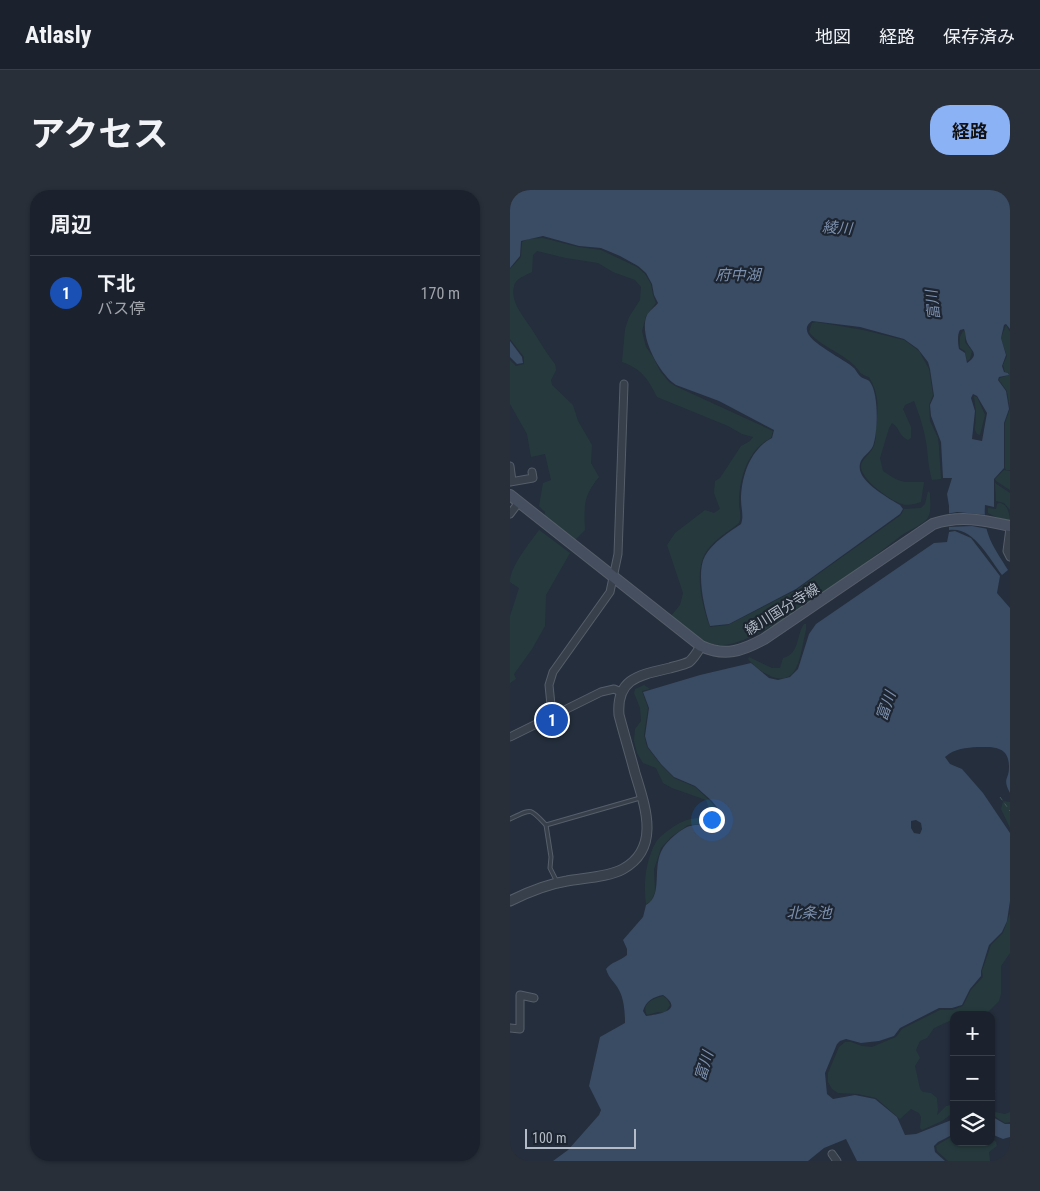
<!DOCTYPE html>
<html lang="ja">
<head>
<meta charset="utf-8">
<style>
  body { margin:0; font-family:"Roboto Condensed","Noto Sans JP",sans-serif; background:#282f39; color:#f1f3f6 }
  .controls { position:absolute; right:15px; bottom:15px; display:grid; overflow:hidden; border-radius:10px; box-shadow:0 1px 4px #0004 }
  .controls button { width:45px; height:45px; display:grid; place-items:center; padding:0; border:0; border-bottom:1px solid #393f49; background:#1b222d; color:#f1f3f6; font:25px sans-serif }
  .scale { position:absolute; left:15px; bottom:12px; width:111px; box-sizing:border-box; padding-left:5px; border:2px solid #b3bbc7; border-top:0; font-size:14px; line-height:18px; white-space:nowrap; color:#b3bbc7; -webkit-text-stroke:4px #1d2531; paint-order:stroke }
  .you { position:absolute; left:201px; top:629px; width:18px; height:18px; margin:-12px; border:4px solid #fff; border-radius:50%; background:#1a73e8; box-shadow:0 0 0 8px #1a73e833 }
  .badge { display:grid; place-items:center; width:32px; height:32px; border-radius:50%; background:#8bb2f4; color:#fff; font-size:16px; font-weight:700 }
  .pin { position:absolute; translate:-50% -50%; border:2px solid #fff; box-shadow:0 1px 5px #0006 }
  .list { margin:0; padding:0; list-style:none }
  h2 { display:flex; justify-content:space-between; align-items:center; height:65px; margin:0; padding:0 20px; font-size:21px }
  h2 small { font-size:16px; font-weight:400; color:#a0a4aa }
  .list li { display:grid; grid-template-columns:32px 1fr auto; gap:15px; align-items:center; box-sizing:border-box; height:75px; padding:0 20px; border-top:1px solid #393f49 }
  .list b { display:block; font-size:19px; white-space:nowrap }
  .list p { margin:0; font-size:16px; white-space:nowrap; color:#a0a4aa }
  .list em { font-size:16px; font-style:normal; color:#a0a4aa }
  .icon { flex:none; width:28px; height:28px; fill:none; stroke:currentColor; stroke-width:2; stroke-linecap:round; stroke-linejoin:round }
  .map { position:relative; flex:none; width:500px; height:971px; overflow:hidden; border-radius:20px }
  header { display:flex; align-items:center; gap:30px; box-sizing:border-box; height:70px; padding:0 25px; background:#1b222d; border-bottom:1px solid #393f49 }
  header strong { font-size:24px }
  nav { display:flex; gap:28px; margin-inline-start:auto; font-size:18px }
  .intro { display:flex; align-items:center; justify-content:space-between; box-sizing:border-box; height:120px; padding:0 30px }
  h1 { margin:0; font-size:35px }
  .button { padding:12px 22px; border-radius:20px; background:#8bb2f4; color:#111; font-size:18px; font-weight:700 }
  main { display:flex; gap:30px; padding:0 30px }
  aside { flex:1; background:#1b222d; border-radius:20px; box-shadow:0 1px 4px #0004 }
  .map>svg:first-child { display:block }
</style>
</head>
<body>
<header>
<strong>Atlasly</strong>
<nav><a>地図</a><a>経路</a><a>保存済み</a></nav>
</header>
<div class="intro"><h1>アクセス</h1><a class="button">経路</a></div>
<main>
<aside>
<h2>周辺<small></small></h2>
<ul class="list">
<li><span class="badge" style="background:#1a4fb4">1</span><div><b>下北</b><p>バス停</p></div><em>170 m</em></li>
</ul>
</aside>
<div class="map">
<svg width="500" height="971" viewBox="0 0 500 971">
  <rect width="100%" height="100%" fill="#242e3c"/>
  <g fill="#263a3d">
    <path d="M33,48L68,57L91,60L127,77L135,84L141,94L143,105L146,113L136,126L132,141L136,157L143,167L150,181L159,192L165,196L263,241L261,248C238,259 229,288 229,313C229,320 232,326 229,333C219,341 207,348 199,358C182,377 192,416 200,437L218,435L286,400L391,325L394,319L411,318L415,314L418,301L420,303C420,310 422,322 417,329C413,334 398,341 392,345C358,371 251,455 212,455C191,455 176,438 161,426L170,415L173,403L157,355L165,343L195,320L204,323L210,319L204,303L205,291L210,288L231,256L240,251L243,247L232,244L218,236L147,207C138,189 132,179 112,172L115,139L119,127L130,110L131,97L125,90L103,82L88,73L56,68L27,61L23,65L22,82C16,85 5,89 4,96C0,112 13,126 21,138C29,150 36,163 45,174L46,180L41,190L42,195L63,215L68,231L82,255L81,273L89,287C73,306 74,316 75,340L64,351L34,326L35,322L29,316L33,293L41,290L35,264L21,267L17,244L0,214V170L6,176L14,174V167L0,149V79L11,67L12,52L18,49Z"/>
    <path d="M306,132L353,140L394,150L409,161L419,179L423,205L419,215L420,231L428,248L429,258L431,289L422,290C419,279 418,270 417,258C415,242 410,226 404,211L395,215L393,219L401,237V248L398,250C388,245 390,238 382,233L379,238L370,268L373,281C392,294 392,292 414,292L411,312C405,314 398,316 392,314C381,311 350,289 351,276C351,270 360,264 363,258C366,252 366,245 366,239C368,218 370,206 359,187C349,184 351,182 344,175C331,162 311,157 299,142L302,133Z"/>
    <path d="M496,135L500,142V280H496L495,278V233L500,219L497,201L489,190L490,188L499,185V183L495,182L493,175L497,166L491,148Z"/>
    <path d="M453,141L455,142V152L462,161L460,169L457,171L455,161L450,158V147Z"/>
    <path d="M464,206L467,207L475,225L470,245L467,244L465,240L466,222Z"/>
    <path d="M494,280L500,281V300L486,291L485,289Z"/>
    <path d="M485,293L500,303V320L494,313L486,311Z"/>
    <path d="M489,313C498,314 499,323 500,330L488,328L478,323V318L486,319L487,314Z"/>
    <path d="M29,340L60,363L36,405L35,436L22,459L4,484L6,489L0,493V426L9,398L0,392C0,376 20,353 29,340Z"/>
    <path d="M294,434H296V440C293,451 291,469 286,478C274,501 249,481 238,469L239,467L262,478H270L273,468C290,464 286,445 294,434Z"/>
    <path d="M134,495L140,499L132,501L138,518L134,545L137,557L151,575L164,588L185,597L201,612L208,621L209,626L205,630L195,634L178,635L161,647L151,658L144,679L145,702L141,711L136,714C133,694 136,669 146,652C150,645 169,632 177,630C188,627 195,630 199,618L196,610L162,598L153,593L146,578L133,573L127,563L124,551L125,539L131,531L130,518L124,503L125,499Z"/>
    <path d="M493,611L500,612V638L491,619Z"/>
    <path d="M500,723V763L491,776V804L489,811L475,825H444V829L424,838L417,848L410,851L406,860L410,868L405,876L410,899L413,902L421,903L427,908L428,920L427,925L436,916L441,915L444,906V922L432,931L412,940L410,938L411,927L409,923L401,919L390,929L366,908L348,904L328,903L322,899L318,892V883L329,857L335,852H341L352,856L362,857L386,847L392,839L430,820H442L453,816L461,800L473,787L472,781L481,755L493,743Z"/>
    <path d="M153,806L157,809L160,815L155,823L148,822L137,825C131,813 144,808 153,806Z"/>
    <path d="M486,900L483,910L485,922L495,924L500,922V932L495,933L481,924V904Z"/>
    <path d="M444,945V952H481V947L486,952L487,956L479,962L480,971H438L427,961L426,956Z"/>
  </g>
  <g fill="#3a4b64" fill-rule="evenodd">
    <path d="M0,0H500V139L496,134L494,135L491,148L496,165L492,176L494,182L498,183L499,185L489,187L488,190L496,201L499,219L494,233V278L484,289V317L475,315C473,344 483,356 498,380L492,385C479,368 463,336 439,340V316L437,304L442,288H433L431,252L421,226L420,215L424,206L420,179L418,172L408,159L394,149L350,137L302,131C299,133 296,136 297,140C297,152 336,170 344,178C346,180 348,185 351,187C354,189 358,189 360,192C369,204 368,242 363,256C360,263 351,267 350,274C346,291 379,308 390,315L393,319L390,324L286,399L219,434L200,436C194,418 186,382 195,366C202,353 219,342 231,334C234,326 231,318 231,310C231,287 240,259 262,248L264,240L209,211L166,195C149,184 128,145 137,125C139,121 145,117 148,113L144,105L142,94L136,83L128,76L110,66L91,58L69,56L33,46L11,51L10,66L0,78ZM454,139C456,144 455,148 457,152C460,160 471,164 457,173L455,163L449,159C448,153 447,145 450,140ZM463,204L467,206L477,223L472,251L462,249L465,221L461,208Z"/>
    <path d="M0,151L12,167L13,173L7,174L0,167Z"/>
    <path d="M445,341L461,348L490,386L487,403L500,418V603C492,588 499,590 499,577C499,556 484,557 468,557C456,558 445,558 435,567L440,574L452,579L473,603L500,643V711L497,731L492,742L479,755L471,781V786L460,799L452,815L442,818H429L390,838L384,846L369,851L351,853L336,849L330,851L327,854L315,883L317,904L323,909L345,905L365,909L387,927L395,945L406,944L444,929V944L428,952L424,956L425,962L435,971H347L336,949L314,958L298,971H43L58,960L89,925L91,920L79,896L90,847L115,833C115,823 114,809 109,800C105,792 99,789 96,779C101,772 110,771 117,765V759L113,750L133,727L136,715C154,705 141,677 153,658C158,650 169,641 177,637C189,632 198,639 210,627V621L202,611L185,596L164,587L151,574L138,557L135,546L139,518L133,502L190,485L241,473L259,488L268,490L280,487L288,479L299,444L306,434L424,353L437,352L439,342ZM406,630L411,633L412,639L410,644L404,643L401,638V631ZM153,805C175,821 148,824 136,826L133,821C136,811 143,807 153,805Z"/>
    <path d="M481,926L495,934H500V947L493,949L481,944Z"/>
  </g>
  <path fill="#242e3c" d="M447,322L477,325L478,339L462,336L437,337L436,324Z"/>
  <g fill="none" stroke-linecap="round" stroke-linejoin="round">
    <g stroke="#565e6a" stroke-width="5">
      <g id="service">
        <path d="M0,629C22,619 19,617 36,635L130,608"/>
        <path d="M36,635L41,667L40,678L47,692"/>
      </g>
    </g>
    <g stroke="#565e6a" stroke-width="9">
      <g id="minor">
        <path d="M0,276L2,291"/>
        <path d="M0,292L23,288L22,282"/>
        <path d="M0,324L9,312"/>
        <path d="M500,338L497,361L500,367"/>
        <path d="M42,525L39,495L43,482L100,402L108,364L114,194"/>
        <path d="M0,547L91,502L104,499L111,502"/>
        <path d="M0,838L10,839V805L24,808"/>
        <path d="M322,964L327,971"/>
      </g>
    </g>
    <g stroke="#565e6a" stroke-width="11">
      <path id="tertiary" d="M0,711C18,702 38,694 57,691C73,688 99,687 113,679C151,658 135,616 125,583C120,564 114,544 109,525C106,488 130,485 160,478C166,476 173,475 179,472C184,468 188,461 191,456"/>
    </g>
    <g stroke="#565e6a" stroke-width="12">
      <path id="secondary" d="M0,305L191,456C215,467 232,461 254,449L423,334C450,325 473,330 500,336"/>
    </g>
    <path stroke="#44575a" stroke-width="1" stroke-dasharray="4 4" stroke-linecap="butt" d="M490,607L500,621"/>
    <use href="#service" stroke="#38404c" stroke-width="3"/>
    <use href="#minor" stroke="#38404c" stroke-width="7"/>
    <use href="#tertiary" stroke="#38404c" stroke-width="9"/>
    <use href="#secondary" stroke="#464f5f" stroke-width="10"/>
  </g>
  <g text-anchor="middle" stroke-width="4.5" stroke-linejoin="round" paint-order="stroke">
    <g font-size="14" fill="#b3bbc7" stroke="#1d2531">
      <text transform="translate(272 419) rotate(-32)" y="5">綾川国分寺線</text>
    </g>
    <g font-size="15" font-style="italic" fill="#7c90ae" stroke="#1d2531">
      <text transform="translate(327 38) rotate(4)" y="5">綾川</text>
      <text x="228" y="90">府中湖</text>
      <text transform="translate(423 115) rotate(-96)" y="5">富川</text>
      <text transform="translate(376 516) rotate(-71)" y="5">富川</text>
      <text x="299" y="728">北条池</text>
      <text transform="translate(194 876) rotate(-73)" y="5">富川</text>
    </g>
  </g>
</svg>
<div class="controls">
<button>+</button>
<button>−</button>
<button><svg class="icon" aria-label="layers" viewBox="0 0 24 24"><path d="M12 4l9 5-9 5-9-5zM3 14l9 5 9-5"/></svg></button>
</div>
<div class="scale">100 m</div>
<div class="you"></div>
<div class="pin badge" style="left:42px;top:530px;background:#1a4fb4">1</div>
</div>
</main>
</body>
</html>
